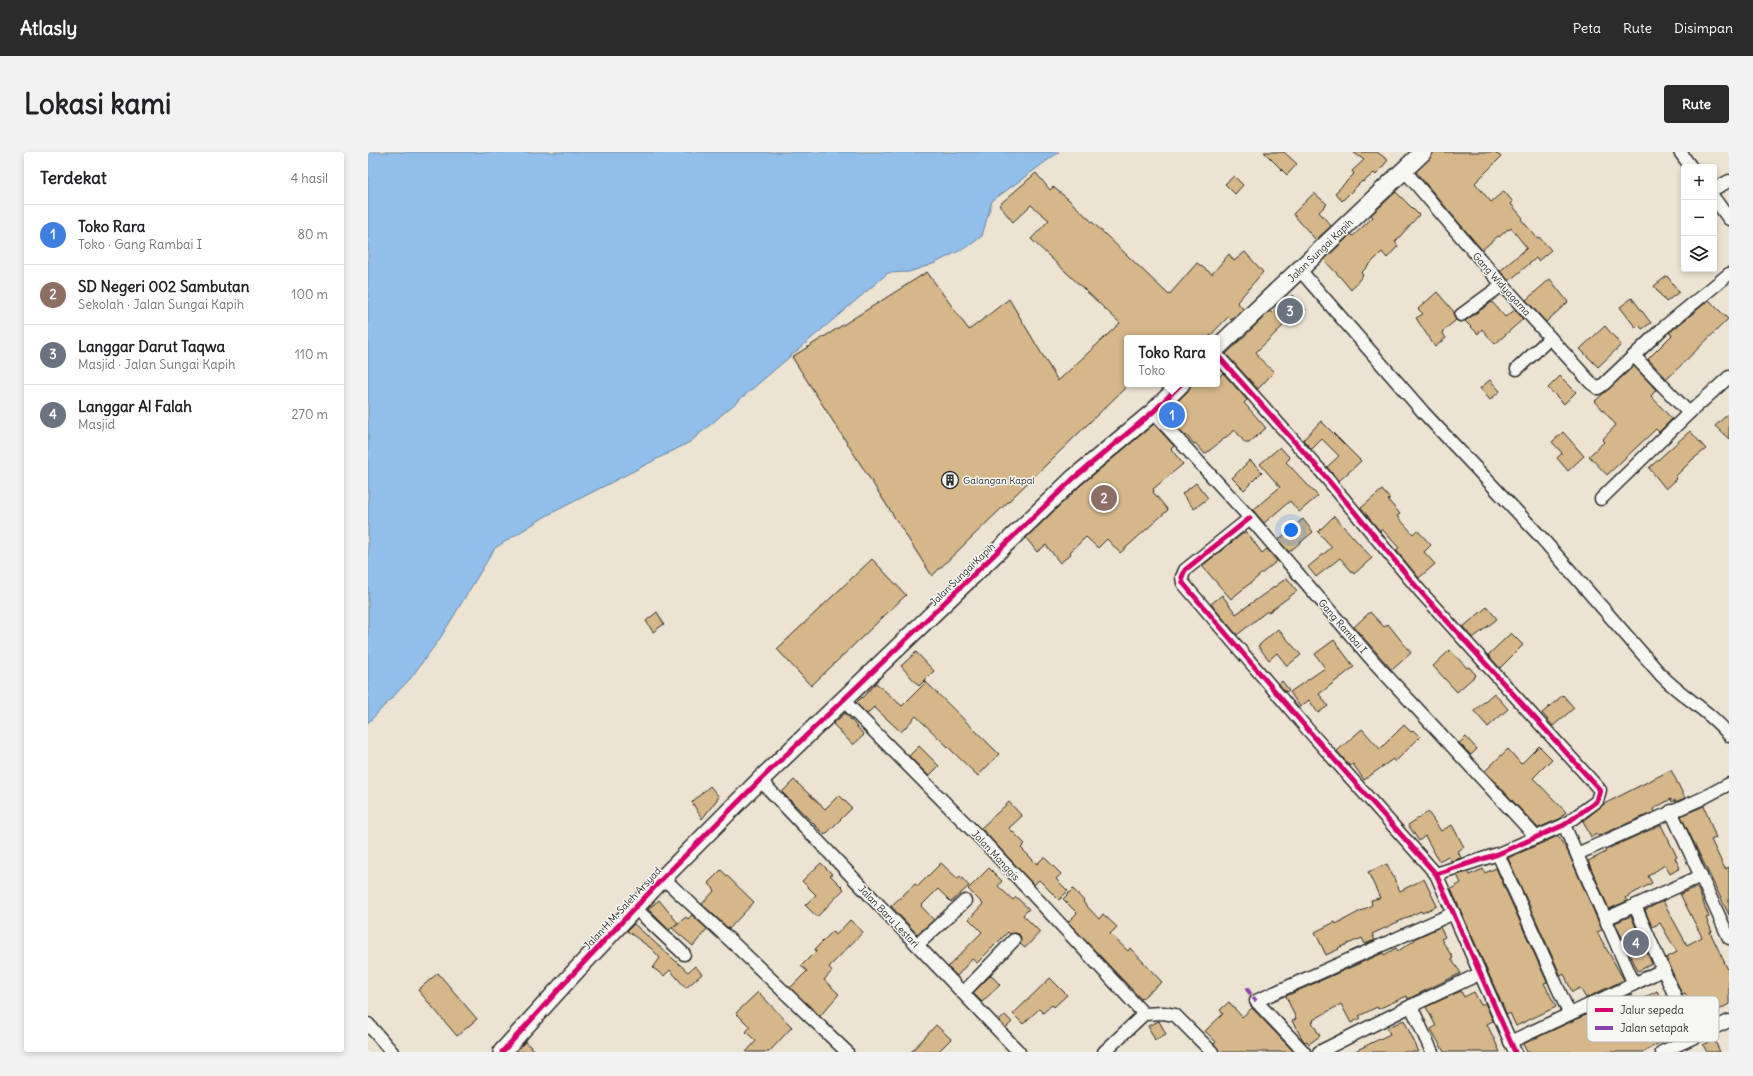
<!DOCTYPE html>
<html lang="id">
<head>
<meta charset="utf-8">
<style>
  body { margin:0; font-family:Delius,sans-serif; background:#f2f2f2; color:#202124 }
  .controls { position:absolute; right:12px; top:12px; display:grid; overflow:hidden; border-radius:4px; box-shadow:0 2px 6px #0003 }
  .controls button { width:36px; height:36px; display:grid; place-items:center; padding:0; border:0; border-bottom:1px solid #e0e0e0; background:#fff; color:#202124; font:20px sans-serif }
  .you { position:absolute; left:923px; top:378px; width:14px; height:14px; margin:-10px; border:3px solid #fff; border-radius:50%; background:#1a73e8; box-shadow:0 0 0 6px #1a73e833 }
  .badge { display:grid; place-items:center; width:26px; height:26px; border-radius:50%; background:#2b2b2b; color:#fff; font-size:13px; font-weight:700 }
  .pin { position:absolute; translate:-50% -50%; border:2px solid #fff; box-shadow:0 1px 4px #0006 }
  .popup { position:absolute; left:756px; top:183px; width:96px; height:52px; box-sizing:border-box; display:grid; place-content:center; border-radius:4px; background:#fff; filter:drop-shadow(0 1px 3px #0005); font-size:13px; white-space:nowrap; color:#757577 }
  .popup b { font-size:15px; color:#202124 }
  .popup::after { content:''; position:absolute; left:50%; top:100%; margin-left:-8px; border:8px solid transparent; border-top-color:#fff }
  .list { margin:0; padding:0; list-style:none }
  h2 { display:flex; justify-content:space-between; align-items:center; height:52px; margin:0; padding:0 16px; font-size:17px }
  h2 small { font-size:13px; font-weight:400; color:#757577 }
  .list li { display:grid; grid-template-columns:26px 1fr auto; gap:12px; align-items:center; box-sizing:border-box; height:60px; padding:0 16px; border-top:1px solid #e0e0e0 }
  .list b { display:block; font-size:15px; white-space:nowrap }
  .list p { margin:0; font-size:13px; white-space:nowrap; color:#757577 }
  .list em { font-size:13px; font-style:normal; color:#757577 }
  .icon { flex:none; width:22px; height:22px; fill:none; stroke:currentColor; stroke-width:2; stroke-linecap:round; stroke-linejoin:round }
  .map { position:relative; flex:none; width:1361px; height:900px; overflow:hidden; border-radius:4px }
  header { display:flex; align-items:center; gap:24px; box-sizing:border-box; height:56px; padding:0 20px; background:#2b2b2b; color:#fff }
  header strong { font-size:19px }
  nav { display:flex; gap:22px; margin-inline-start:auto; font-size:14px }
  .intro { display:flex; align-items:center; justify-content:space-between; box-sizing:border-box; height:96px; padding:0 24px }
  h1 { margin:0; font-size:28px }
  .button { padding:10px 18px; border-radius:4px; background:#2b2b2b; color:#fff; font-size:14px; font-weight:700 }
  main { display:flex; gap:24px; padding:0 24px }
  aside { flex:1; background:#fff; border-radius:4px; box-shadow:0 2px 6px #0003 }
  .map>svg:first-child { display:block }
</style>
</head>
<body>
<header>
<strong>Atlasly</strong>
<nav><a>Peta</a><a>Rute</a><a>Disimpan</a></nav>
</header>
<div class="intro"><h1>Lokasi kami</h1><a class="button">Rute</a></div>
<main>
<aside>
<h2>Terdekat<small>4 hasil</small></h2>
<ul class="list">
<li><span class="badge" style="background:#3f7fe0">1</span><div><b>Toko Rara</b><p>Toko · Gang Rambai I</p></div><em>80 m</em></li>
<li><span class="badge" style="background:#8d6e63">2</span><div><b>SD Negeri 002 Sambutan</b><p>Sekolah · Jalan Sungai Kapih</p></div><em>100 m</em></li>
<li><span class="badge" style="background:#6b7280">3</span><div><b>Langgar Darut Taqwa</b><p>Masjid · Jalan Sungai Kapih</p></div><em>110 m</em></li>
<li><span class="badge" style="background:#6b7280">4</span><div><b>Langgar Al Falah</b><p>Masjid</p></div><em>270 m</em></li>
</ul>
</aside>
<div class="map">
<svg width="1361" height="900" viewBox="0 0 1361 900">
  <rect width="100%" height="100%" fill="#ece3d2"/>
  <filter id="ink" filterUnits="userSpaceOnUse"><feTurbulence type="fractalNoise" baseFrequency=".025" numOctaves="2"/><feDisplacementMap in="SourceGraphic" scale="8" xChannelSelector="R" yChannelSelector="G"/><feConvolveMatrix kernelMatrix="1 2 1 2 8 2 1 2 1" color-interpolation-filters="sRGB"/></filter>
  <g filter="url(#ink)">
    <path fill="#91beea" stroke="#68839e" d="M0,0H691L624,49L614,84L601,94L565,112L541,120L520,121L322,290L178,364L127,396L71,488L42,527L0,571Z"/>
    <g fill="#d5b789" stroke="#2b2b2b">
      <path d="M896,0H916L929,12L919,23Z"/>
      <path d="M985,0H1009L1020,8L1008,23L1006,21L995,30L994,29L974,49L967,41L986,22L984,19L996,8Z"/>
      <path d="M1067,0H1127L1133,5L1107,31L1123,50L1136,39L1145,50L1143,52L1155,66L1153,67L1169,86L1171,85L1183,98L1170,109L1168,106L1141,129L1132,119L1159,96L1143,76L1141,78L1140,77L1131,85L1130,84L1114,98L1048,20Z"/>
      <path d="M668,21L682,38L685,35L700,47L801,143L829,111L844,122L861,102L866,109L877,100L895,120L869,150L875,157L863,168L860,165L840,186H759V234L564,424L424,205L559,120L601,178L641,147L690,229L752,171L663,87L681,68L663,53L645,70L631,53Z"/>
      <path d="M866,24L875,33L867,42L857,32Z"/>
      <path d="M1028,40L1051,63L1027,90L1030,94L1019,106L1014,100L993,121L995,123L983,138L973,126L956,108L983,82L985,84L1005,65L1003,63Z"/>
      <path d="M946,41L959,52L951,60L963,74L948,88L925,62Z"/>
      <path d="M1299,124L1311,140L1298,150L1286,134Z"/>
      <path d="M1182,127L1200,150L1178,170L1158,148Z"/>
      <path d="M1069,140L1086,160V164L1088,168L1074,180L1078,186L1067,195L1048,166L1055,162L1050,157Z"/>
      <path d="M925,143L938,158L920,174L918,171L888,200L891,204L890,205L906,220L890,237L858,202L902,159L904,161Z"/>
      <path d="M1264,146L1283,171L1274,177L1271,173L1268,176L1252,155Z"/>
      <path d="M1341,148L1360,167L1299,227L1280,207L1304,183L1301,181Z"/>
      <path d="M1124,150L1137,165L1147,158L1155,167L1127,192L1114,177L1110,182L1097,169Z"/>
      <path d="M1237,174L1253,193L1230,215L1212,197Z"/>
      <path d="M1266,214L1288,238L1283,244L1304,267L1291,280L1288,277L1239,323L1221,304L1236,290L1234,288L1248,273L1227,249Z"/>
      <path d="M855,221L879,248L876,251L898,276L881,291H877L867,278L837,302L827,291L826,292L818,283L817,284L797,262L820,239L823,232H849V227Z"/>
      <path d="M1192,224L1208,240L1196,252L1180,236Z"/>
      <path d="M1122,228L1132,239L1122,248L1112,236Z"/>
      <path d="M1361,261V287L1347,274Z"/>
      <path d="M953,269L993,309L971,329L959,315L971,304L954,287L944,297L935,288Z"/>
      <path d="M786,272L806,294L803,297L815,312L785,337L786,339L785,340L800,358L752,401L739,387L730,396L718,385L702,400L703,402L692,411L678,393L669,400L658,386L713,333Z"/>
      <path d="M1322,279L1338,297L1325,307L1307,325L1309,327L1298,337L1281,316Z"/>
      <path d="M1195,280L1216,304L1200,319L1189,306L1194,301L1184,290Z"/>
      <path d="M912,295L922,306L918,310L950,344L931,360L922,349L896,371L885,358L912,335L892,312Z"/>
      <path d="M882,308L894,320L876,338L864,326Z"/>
      <path d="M828,331L840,346L826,357L814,342Z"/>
      <path d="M1014,338L1022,347L1020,348L1032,362L1029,364L1045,382L1049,378L1063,393L1056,400L1067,412L1051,426L1028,398L1031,396L1014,377L1012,379L993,356Z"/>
      <path d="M966,364L1004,406L986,422L972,406L948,425L940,415L964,395L950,380Z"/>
      <path d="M935,367L945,380L921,400L910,388Z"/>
      <path d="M878,379L894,401L899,397L909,409L863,447L834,414Z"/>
      <path d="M504,407L538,443L443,534L409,497Z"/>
      <path d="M919,426L929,439L901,460H898L869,483L843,452L854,443L868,462Z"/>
      <path d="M1119,455L1129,467L1105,486L1095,475Z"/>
      <path d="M289,460L296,472L285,480L278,469Z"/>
      <path d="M1002,460L1016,475L1020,472L1043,501L1024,518L986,475Z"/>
      <path d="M910,477L933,503L919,514L909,501L901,508L890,494Z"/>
      <path d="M1143,481L1155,493L1132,516L1120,503Z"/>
      <path d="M966,488L986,515L951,542L960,554L950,561L941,548L932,555L922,540L957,516L947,502Z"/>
      <path d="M1082,498L1099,516L1101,515L1108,523L1089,540L1065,514Z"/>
      <path d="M548,500L566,519L551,534L533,514Z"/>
      <path d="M914,529L921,538L918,540L911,532Z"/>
      <path d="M558,530L631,602L610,624L548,564L533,580L506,555L499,562L488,551L494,545V546L508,531L534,554Z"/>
      <path d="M1126,541L1140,557L1120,575L1106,559Z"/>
      <path d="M1195,543L1206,556L1185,574L1174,561Z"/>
      <path d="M477,561L496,583L485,593L465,572Z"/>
      <path d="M1036,573L1043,580L1045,578L1052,585L1027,610L1025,607L996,628L985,612L982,614L969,599L994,577L1012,597Z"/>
      <path d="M1098,585L1109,597L1103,603L1091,591Z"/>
      <path d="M551,594L571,614L561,624L541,604Z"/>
      <path d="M1171,594L1184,607L1165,626L1198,660L1191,667L1170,676L1117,619L1140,597L1153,612Z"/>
      <path d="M1303,618L1317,646L1307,650V648L1304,650L1303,647L1285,657L1286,660L1230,684L1229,682L1223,685L1215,669L1236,652Z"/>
      <path d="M426,628L457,657L471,643L484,656L457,683L414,640Z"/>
      <path d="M342,634L351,645L334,667L324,650Z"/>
      <path d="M641,650L654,664L641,676L657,692L653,696L669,712L676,705L693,722L688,727L700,739L691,748L671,728L666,733L613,676Z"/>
      <path d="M1336,654L1348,686L1343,688L1357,717L1361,715V763L1313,664Z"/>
      <path d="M1060,660L1073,679L1084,673L1096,695L1090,699L1093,706L1083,709L1080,704L1071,709L1057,684L1051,689L1040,673Z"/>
      <path d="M1293,673L1309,705L1307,706L1312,716L1302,722L1297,713L1280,724L1284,731L1257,746L1259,749L1241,757L1220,709L1238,700L1237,698Z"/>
      <path d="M1190,684L1200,700L1234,778L1229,780L1256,828L1218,846L1212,836L1204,840L1196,822L1193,824L1140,706Z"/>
      <path d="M453,711L464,722L462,723L476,737L449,765L437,753L448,743L434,729Z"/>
      <path d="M573,711L590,727L592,724L601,734L583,750L570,737L553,754L566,768L549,782L523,754L547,732L550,734Z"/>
      <path d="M1019,712L1032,739L1056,727L1069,754L1054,761L1053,759L1004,782L1007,788L997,792L994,786L970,796L971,797L958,803L947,780L967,770L968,772L1004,753L1003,748L1012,746L1000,720Z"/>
      <path d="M621,716L634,729L630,734L645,748L648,745L661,757L655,763L672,780L657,796L652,792L653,786L651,782L647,781L642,782L640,780L609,811L604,807L589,824L580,815L614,780L601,767L615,752L600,737Z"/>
      <path d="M1128,716L1179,830L1176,831L1188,855L1148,874L1142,861L1139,863L1083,737L1093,731L1089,723L1100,720L1101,723L1115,717L1117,721Z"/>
      <path d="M353,718L386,750L361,777L334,752L347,738L340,731Z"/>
      <path d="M1329,735L1341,765L1338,766L1344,780H1342L1361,820V852L1333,869L1317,841L1314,842L1298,806L1309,800L1292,771L1284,775L1277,758L1295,749L1319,793L1334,785L1312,742Z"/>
      <path d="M705,737L716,749L715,750L731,767L735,762L749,775L742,782L760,799L762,796L794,830L773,847L700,770L709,761L695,747Z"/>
      <path d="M291,748L310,771L301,778L280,757Z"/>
      <path d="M324,763L339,777L325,794L304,776L318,765L320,767Z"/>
      <path d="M1263,764L1284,812L1270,819L1247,771Z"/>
      <path d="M482,768L495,780L461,815L464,819L456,828L471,842L452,864L422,836L439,819L433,814L448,799L447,797L465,779L468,783Z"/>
      <path d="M266,772L320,820L327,814L334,822L318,836L302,818L296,824L285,816L292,806L284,797L259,779Z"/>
      <path d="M1072,775L1077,785L1073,787L1085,806L1083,807L1093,821L1040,847L1039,844L1010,857L1009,855L991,864L993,866L983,871L973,852L945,868L946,869L944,870L952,884L941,892L939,889L937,890L935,888L924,869L928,867L918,844L1015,801L1016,803L1028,796L1030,799L1047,788L1046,787Z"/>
      <path d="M70,821L109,867L89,884L50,838Z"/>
      <path d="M623,823L632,833L614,850L605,841Z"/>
      <path d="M682,826L699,843L686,855L684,853L675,861L671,857L655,872L645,862Z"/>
      <path d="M1093,839L1096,845L1106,840L1113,853L1117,851L1125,869L1119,872L1132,900H1076L1063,877L1068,874L1058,855Z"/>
      <path d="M1289,839L1306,873L1311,871L1315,880L1293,891V890L1275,900H1159L1155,892L1263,842L1268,850Z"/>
      <path d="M390,840L424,875L401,900H378L388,889L378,880L382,875L368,861Z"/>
      <path d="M861,850L874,865L884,856L926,900H851L846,892L848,890L837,879L855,862L852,858Z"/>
      <path d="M637,863L644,870L638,876L631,869Z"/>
      <path d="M1036,868L1051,900H985L1022,882L1019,876Z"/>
      <path d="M791,869L798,882L787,888L780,874Z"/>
      <path d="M568,873L583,887L570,900H543Z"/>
      <path d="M1346,887L1352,900H1339L1335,893Z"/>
      <path d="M157,890L169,900H151L149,898Z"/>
    </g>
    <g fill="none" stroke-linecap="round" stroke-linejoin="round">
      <g stroke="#2b2b2b" stroke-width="15">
        <g id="street">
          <path d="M1312,0L1323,15"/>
          <path d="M1036,18L1124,121L1223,231L1230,236L1236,232L1295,176L1361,122"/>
          <path d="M1346,37L1361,29"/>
          <path d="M1346,46L1361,67"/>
          <path d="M931,117L1056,261L1171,383L1293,523C1314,545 1342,559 1361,583"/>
          <path d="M1093,163L1134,133"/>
          <path d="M849,203L951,317L1052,439L1232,638L1229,649L1196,673L1130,702L1068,722"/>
          <path d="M1266,204L1321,261"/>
          <path d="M1149,217L1182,186"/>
          <path d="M785,260L882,366L1006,510L1168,685"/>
          <path d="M1233,347L1321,261L1361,225"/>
          <path d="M882,366L817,418L814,425L815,431L941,579L1068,722L1147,900"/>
          <path d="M475,548L618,692L776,862"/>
          <path d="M392,628L651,900"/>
          <path d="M1303,659L1361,786"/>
          <path d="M1130,702L1201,861"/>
          <path d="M1209,702L1333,647L1361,632"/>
          <path d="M295,726L364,790L479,900"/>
          <path d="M1267,754L1325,885"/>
          <path d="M267,756L316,802"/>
          <path d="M1237,767L1333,724"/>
          <path d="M549,793L597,749"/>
          <path d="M1266,832L1296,817"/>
          <path d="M595,841L646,788"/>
          <path d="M1043,854L1111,822"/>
          <path d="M0,872L24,900"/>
          <path d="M1142,890L1266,832L1196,673"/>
          <path d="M736,900L776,862L795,861L807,863L844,900"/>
          <path d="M936,900L888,849L1086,761"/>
          <path d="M951,900L1043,854L1064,900"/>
          <path d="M1294,900L1361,869"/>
        </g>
      </g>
      <g stroke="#2b2b2b" stroke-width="20">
        <g id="secondary">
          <path d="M849,196L1055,0"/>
          <path d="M134,900L204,823L295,726L392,628L706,326L785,260L813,232"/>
        </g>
      </g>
      <use href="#street" stroke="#f6f6f2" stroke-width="12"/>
      <use href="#secondary" stroke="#f6f6f2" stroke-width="17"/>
      <path stroke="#8e44ad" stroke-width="4" stroke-dasharray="8 4" stroke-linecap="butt" d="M878,836L888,849"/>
      <g stroke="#f6f6f2" stroke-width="8">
        <g id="cycleway">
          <path d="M849,203L951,317L1052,439L1232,638L1229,649L1196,673L1130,702L1068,722"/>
          <path d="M882,366L817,418L814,425L815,431L941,579L1068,722L1147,900"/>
          <path d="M134,900L204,823L295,726L392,628L706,326L785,260L813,232"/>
        </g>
      </g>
      <use href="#cycleway" stroke="#d6006c" stroke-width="5"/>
    </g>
  </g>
  <defs>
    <g id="building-ring" transform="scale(0.9)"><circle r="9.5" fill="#f6f6f2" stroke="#2b2b2b" stroke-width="1.5"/><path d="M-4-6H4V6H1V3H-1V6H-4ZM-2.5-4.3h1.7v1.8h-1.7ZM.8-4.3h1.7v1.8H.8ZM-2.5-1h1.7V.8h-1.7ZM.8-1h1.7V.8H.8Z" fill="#2b2b2b"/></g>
  </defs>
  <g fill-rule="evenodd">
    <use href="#building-ring" x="582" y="328"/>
  </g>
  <g text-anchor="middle" stroke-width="3" stroke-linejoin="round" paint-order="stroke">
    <g font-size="10" fill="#2b2b2b" stroke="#f6f6f2">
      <text transform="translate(952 98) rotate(-44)" y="4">Jalan Sungai Kapih</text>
      <text transform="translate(1134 132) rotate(48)" y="4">Gang Widyagama</text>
      <text transform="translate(594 422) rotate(-44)" y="4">Jalan Sungai Kapih</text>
      <text transform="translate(975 474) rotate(49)" y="4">Gang Rambai I</text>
      <text transform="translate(628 703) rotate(47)" y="4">Jalan Manggis</text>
      <text transform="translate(254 756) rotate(-47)" y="4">Jalan H.M. Saleh Arsyad</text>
      <text transform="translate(521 764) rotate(46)" y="4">Jalan Baru Lestari</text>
    </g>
    <g font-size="10" fill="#2b2b2b" stroke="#f6f6f2" text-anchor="start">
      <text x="595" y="332">Galangan Kapal</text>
    </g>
  </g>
  <rect x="1219" y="844" width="132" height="46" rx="6" fill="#f6f6f2" stroke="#b9b9b6" stroke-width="1"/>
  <rect x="1227" y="856" width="18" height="4" fill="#d6006c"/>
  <rect x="1227" y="874" width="18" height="4" fill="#8e44ad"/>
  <g font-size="11" fill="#2b2b2b">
    <text x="1252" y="862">Jalur sepeda</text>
    <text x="1252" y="880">Jalan setapak</text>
  </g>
</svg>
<div class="controls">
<button>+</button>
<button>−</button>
<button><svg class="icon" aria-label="layers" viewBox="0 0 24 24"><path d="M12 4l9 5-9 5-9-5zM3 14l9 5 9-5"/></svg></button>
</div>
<div class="you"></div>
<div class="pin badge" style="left:804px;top:263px;background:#3f7fe0">1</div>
<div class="popup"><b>Toko Rara</b>Toko</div>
<div class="pin badge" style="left:736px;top:346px;background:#8d6e63">2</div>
<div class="pin badge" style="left:922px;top:159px;background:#6b7280">3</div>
<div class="pin badge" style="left:1268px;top:791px;background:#6b7280">4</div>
</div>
</main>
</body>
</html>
